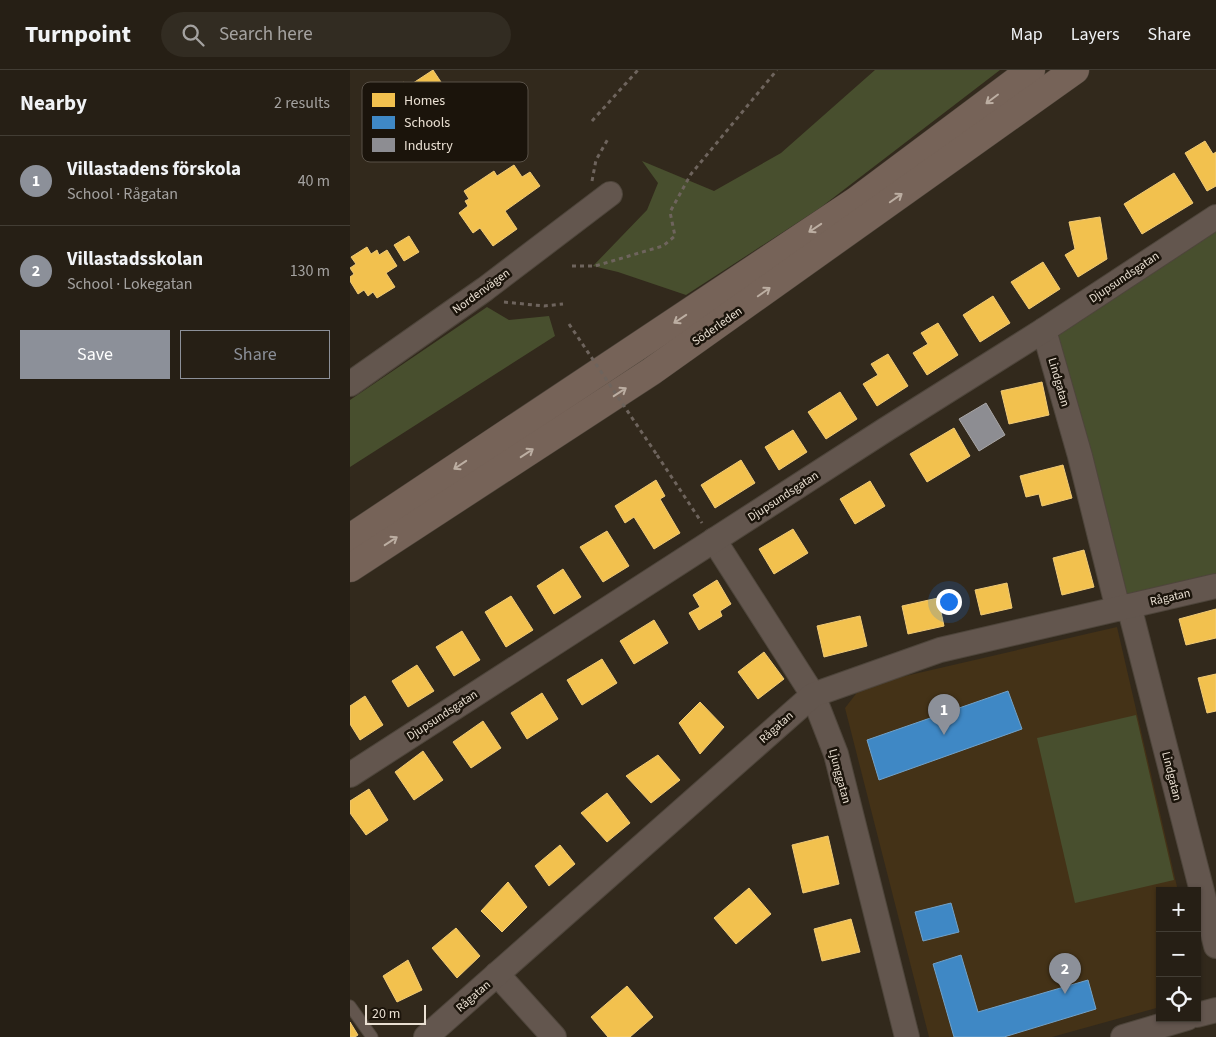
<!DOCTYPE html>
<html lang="en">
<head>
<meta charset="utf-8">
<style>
  body { margin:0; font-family:"Source Sans 3",sans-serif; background:#322c22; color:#f1f3f6 }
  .controls { position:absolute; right:15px; bottom:15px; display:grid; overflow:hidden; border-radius:0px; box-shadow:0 1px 4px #0004 }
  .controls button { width:45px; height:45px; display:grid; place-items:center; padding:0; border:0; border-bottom:1px solid #423d34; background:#261f15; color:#f1f3f6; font:25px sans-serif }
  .scale { position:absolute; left:15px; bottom:12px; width:61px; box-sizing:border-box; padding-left:5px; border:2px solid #eae0d3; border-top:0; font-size:14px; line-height:18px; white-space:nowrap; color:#eae0d3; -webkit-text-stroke:4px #1b140b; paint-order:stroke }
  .you { position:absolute; left:598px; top:531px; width:18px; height:18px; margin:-12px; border:4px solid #fff; border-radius:50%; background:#1a73e8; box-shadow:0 0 0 8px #1a73e833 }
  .badge { display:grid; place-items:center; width:32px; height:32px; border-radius:50%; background:#8c9099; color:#fff; font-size:16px; font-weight:700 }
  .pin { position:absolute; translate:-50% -41px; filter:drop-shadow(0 1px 2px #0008) }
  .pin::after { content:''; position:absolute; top:26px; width:18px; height:15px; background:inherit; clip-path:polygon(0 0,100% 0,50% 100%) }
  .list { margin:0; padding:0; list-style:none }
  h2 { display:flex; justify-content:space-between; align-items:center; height:65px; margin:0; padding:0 20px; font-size:21px }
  h2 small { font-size:16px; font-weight:400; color:#a4a2a0 }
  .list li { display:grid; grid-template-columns:32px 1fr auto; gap:15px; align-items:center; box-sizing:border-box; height:90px; padding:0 20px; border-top:1px solid #423d34 }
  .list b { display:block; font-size:19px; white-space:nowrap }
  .list p { margin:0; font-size:16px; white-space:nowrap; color:#a4a2a0 }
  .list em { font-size:16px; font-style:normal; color:#a4a2a0 }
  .actions { display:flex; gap:10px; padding:15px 20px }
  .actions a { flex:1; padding:11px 0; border:1px solid #8c9099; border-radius:0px; text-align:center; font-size:18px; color:#8c9099 }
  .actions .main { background:#8c9099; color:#fff }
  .icon { flex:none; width:28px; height:28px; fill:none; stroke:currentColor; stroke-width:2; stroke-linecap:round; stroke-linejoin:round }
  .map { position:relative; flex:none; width:866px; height:967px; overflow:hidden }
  header { display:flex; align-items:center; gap:30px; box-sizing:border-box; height:70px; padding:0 25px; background:#261f15; border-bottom:1px solid #423d34 }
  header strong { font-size:24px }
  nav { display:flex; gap:28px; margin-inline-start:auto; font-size:18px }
  .search { width:350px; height:45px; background:#322c22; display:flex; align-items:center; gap:12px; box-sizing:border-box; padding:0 18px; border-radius:28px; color:#a4a2a0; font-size:19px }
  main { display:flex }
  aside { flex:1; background:#261f15 }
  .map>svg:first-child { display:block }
</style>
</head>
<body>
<header>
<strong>Turnpoint</strong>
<div class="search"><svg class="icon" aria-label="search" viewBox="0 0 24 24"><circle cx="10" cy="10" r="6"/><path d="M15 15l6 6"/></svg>Search here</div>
<nav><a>Map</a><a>Layers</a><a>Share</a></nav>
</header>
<main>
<aside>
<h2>Nearby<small>2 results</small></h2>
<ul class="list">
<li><span class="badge">1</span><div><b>Villastadens förskola</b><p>School · Rågatan</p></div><em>40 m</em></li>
<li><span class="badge">2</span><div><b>Villastadsskolan</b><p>School · Lokegatan</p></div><em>130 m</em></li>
</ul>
<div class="actions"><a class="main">Save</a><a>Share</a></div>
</aside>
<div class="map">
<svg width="866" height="967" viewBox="0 0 866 967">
  <rect width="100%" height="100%" fill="#32291c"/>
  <path fill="#443217" d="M767,557L828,821H810V937L702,967H579L495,638L512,616Z"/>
  <g fill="#484f2e">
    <path d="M525,0H650L470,138L336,225L268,202L243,196L297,140L308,113L292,91L364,121L431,83Z"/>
    <path d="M866,160V504L775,526L706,265Z"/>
    <path d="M137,237L159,250L199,246L205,266L0,397V330Z"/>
    <path d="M786,645L824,810L725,833L687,668Z"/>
  </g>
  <g fill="#f2c14e" stroke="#f0ca76">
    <path d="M83,0L95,18L70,36L85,58L56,78L26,35L40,26L38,23L54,12L57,17Z"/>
    <path d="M855,71L863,84L866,82V116L857,121L835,83Z"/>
    <path d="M164,95L172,107L180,102L190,116L155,141L167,159L143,176L130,158L123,163L109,143L118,136L115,131L119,129L114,121L144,101L147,106Z"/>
    <path d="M824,103L843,133L792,164L774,134Z"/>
    <path d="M750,147L757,189L728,207L715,185L725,179L719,152Z"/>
    <path d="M59,166L69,182L54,191L44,175Z"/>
    <path d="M17,177L21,184L27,180L29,185L37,180L47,196L36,203L45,217L27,228L23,222L18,226L14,220L8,224L0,211V207L4,204L0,198L6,194L1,187Z"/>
    <path d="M693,192L710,219L679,239L661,212Z"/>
    <path d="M643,226L660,253L630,272L613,245Z"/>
    <path d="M588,253L608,285L577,305L563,283L578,274L571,263Z"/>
    <path d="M538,284L558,316L527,336L513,314L528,305L521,294Z"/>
    <path d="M692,312L699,345L659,354L651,321Z"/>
    <path d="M490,322L507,349L476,369L458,342Z"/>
    <path d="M604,358L620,386L577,412L560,384Z"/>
    <path d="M443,360L457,382L429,400L415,377Z"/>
    <path d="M391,390L405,413L365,438L351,415Z"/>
    <path d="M713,395L722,428L692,436L689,424L676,427L670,406Z"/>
    <path d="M306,410L315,426L310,429L330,463L304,479L284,447L275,453L265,436Z"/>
    <path d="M520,411L535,436L505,454L490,429Z"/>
    <path d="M443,459L458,483L424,504L409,479Z"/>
    <path d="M257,461L279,496L253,512L230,477Z"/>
    <path d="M734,480L744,517L712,525L703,488Z"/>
    <path d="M213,499L231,527L204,544L187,516Z"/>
    <path d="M367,510L381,534L370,541L372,546L349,560L339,543L350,537L343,525Z"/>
    <path d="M657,513L662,538L631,545L625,520Z"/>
    <path d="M161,526L183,560L156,577L135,542Z"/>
    <path d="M588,528L594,556L558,564L552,536Z"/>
    <path d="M866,539V568L836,575L829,549Z"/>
    <path d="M510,546L517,576L474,587L467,556Z"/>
    <path d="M304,550L318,573L284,594L270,571Z"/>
    <path d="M112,561L130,590L104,606L86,577Z"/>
    <path d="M414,582L434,609L408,629L388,602Z"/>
    <path d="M252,589L267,613L232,635L217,610Z"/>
    <path d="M67,595L84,621L58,637L42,611Z"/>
    <path d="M866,604V641L857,643L848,608Z"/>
    <path d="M192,623L208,649L177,669L161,643Z"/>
    <path d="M15,626L33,655L10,670L0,654V636Z"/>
    <path d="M350,632L374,657L350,684L329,653Z"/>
    <path d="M133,651L151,678L121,698L103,672Z"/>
    <path d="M73,681L93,710L64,730L45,702Z"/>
    <path d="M308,685L330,710L301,733L276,706Z"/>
    <path d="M19,719L38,750L16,765L0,743V731Z"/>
    <path d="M257,723L280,753L257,772L231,743Z"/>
    <path d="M478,766L489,814L453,823L442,775Z"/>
    <path d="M210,775L225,794L199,816L185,796Z"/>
    <path d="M158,812L177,837L152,862L131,841Z"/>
    <path d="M399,818L421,844L386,874L364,848Z"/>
    <path d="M501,849L510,882L472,891L464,859Z"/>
    <path d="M106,858L130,886L107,908L82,878Z"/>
    <path d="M58,890L72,920L47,932L33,906Z"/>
    <path d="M277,916L303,947L280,967H258L241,947Z"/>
    <path d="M0,952L8,965L5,967H0Z"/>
  </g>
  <g fill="#3f88c5" stroke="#72a2c9">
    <path d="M658,621L672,659L529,710L517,670Z"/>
    <path d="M601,833L609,862L573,871L565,842Z"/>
    <path d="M611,885L628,942L738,910L746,939L654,967H604L583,894Z"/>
  </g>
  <path fill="#8d8d92" stroke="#a9a6a6" d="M636,333L655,365L629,381L609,349Z"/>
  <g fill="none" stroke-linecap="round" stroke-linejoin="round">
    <g stroke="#4e453b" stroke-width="13">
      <path id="service" d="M0,936L22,967"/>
    </g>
    <g stroke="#4e453b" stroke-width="26">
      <g id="minor">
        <path d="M694,260L730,386L768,539"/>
        <path d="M0,314L135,219L260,124"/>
        <path d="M364,470L463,625L486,684L557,967"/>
        <path d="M779,536L866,876"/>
        <path d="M0,705L535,360L694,260L866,147"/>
        <path d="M147,904L204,967"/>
        <path d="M847,945L866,940"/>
        <path d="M76,967L463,625L590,580L866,516"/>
        <path d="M773,967L837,948"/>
      </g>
    </g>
    <g stroke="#4e453b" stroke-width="29">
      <g id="trunk">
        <path d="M0,468L506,131L681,0"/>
        <path d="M0,498L302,301L725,0"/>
      </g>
    </g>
    <g stroke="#6e645d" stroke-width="3" stroke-dasharray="4 4" stroke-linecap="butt">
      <path d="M242,51L288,0"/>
      <path d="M242,111L246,90L258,69"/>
      <path d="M222,196H245L313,176L325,166L320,142L341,104L427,0"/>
      <path d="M154,232L194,236L213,234"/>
      <path d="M307,385L352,453"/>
    </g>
    <use href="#service" stroke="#63564e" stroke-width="11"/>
    <use href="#minor" stroke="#63564e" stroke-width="24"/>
    <use href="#trunk" stroke="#766358" stroke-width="28"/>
    <path stroke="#6e645d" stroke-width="3" stroke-dasharray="4 4" stroke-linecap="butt" d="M219,254L307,385"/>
  </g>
  <defs><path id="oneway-shaft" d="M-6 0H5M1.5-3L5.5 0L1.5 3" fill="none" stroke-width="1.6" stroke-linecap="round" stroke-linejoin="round" transform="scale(1.25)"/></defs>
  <g stroke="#bcaea2">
    <use href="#oneway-shaft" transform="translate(642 29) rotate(143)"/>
    <use href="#oneway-shaft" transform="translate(546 128) rotate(-35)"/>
    <use href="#oneway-shaft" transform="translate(465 158) rotate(146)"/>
    <use href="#oneway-shaft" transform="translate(414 222) rotate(-35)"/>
    <use href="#oneway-shaft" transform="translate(330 249) rotate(146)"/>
    <use href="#oneway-shaft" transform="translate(270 322) rotate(-33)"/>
    <use href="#oneway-shaft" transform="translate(177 383) rotate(-33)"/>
    <use href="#oneway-shaft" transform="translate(110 395) rotate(146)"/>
    <use href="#oneway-shaft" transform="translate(41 471) rotate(-33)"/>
  </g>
  <g text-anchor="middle" stroke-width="5" stroke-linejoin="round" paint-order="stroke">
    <g font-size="12" fill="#eae0d3" stroke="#1b140b">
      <text transform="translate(774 207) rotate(-34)" y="4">Djupsundsgatan</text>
      <text transform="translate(131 221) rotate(-36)" y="4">Nordenvägen</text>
      <text transform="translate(367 256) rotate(-35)" y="4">Söderleden</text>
      <text transform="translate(709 312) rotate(74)" y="4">Lindgatan</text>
      <text transform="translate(433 426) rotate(-33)" y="4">Djupsundsgatan</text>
      <text transform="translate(820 527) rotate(-13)" y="4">Rågatan</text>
      <text transform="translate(92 645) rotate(-33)" y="4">Djupsundsgatan</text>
      <text transform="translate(426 657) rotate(-42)" y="4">Rågatan</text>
      <text transform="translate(490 706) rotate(75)" y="4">Ljunggatan</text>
      <text transform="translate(822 706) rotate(76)" y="4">Lindgatan</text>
      <text transform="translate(123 926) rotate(-41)" y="4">Rågatan</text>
    </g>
  </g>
  <rect x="12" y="12" width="166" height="80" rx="8" fill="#1b140b" stroke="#595147" stroke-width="1"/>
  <rect x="22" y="23" width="23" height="14" fill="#f2c14e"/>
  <rect x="22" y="46" width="23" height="13" fill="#3f88c5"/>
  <rect x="22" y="68" width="23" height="14" fill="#8d8d92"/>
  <g font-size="14" fill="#eae0d3">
    <text x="54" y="35">Homes</text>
    <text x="54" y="57">Schools</text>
    <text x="54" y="80">Industry</text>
  </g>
</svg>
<div class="controls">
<button>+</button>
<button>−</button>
<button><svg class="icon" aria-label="locate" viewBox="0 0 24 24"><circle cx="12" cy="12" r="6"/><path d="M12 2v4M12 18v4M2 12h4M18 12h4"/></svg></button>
</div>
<div class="scale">20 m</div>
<div class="you"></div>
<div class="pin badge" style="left:594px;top:665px">1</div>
<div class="pin badge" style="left:715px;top:924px">2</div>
</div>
</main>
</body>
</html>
